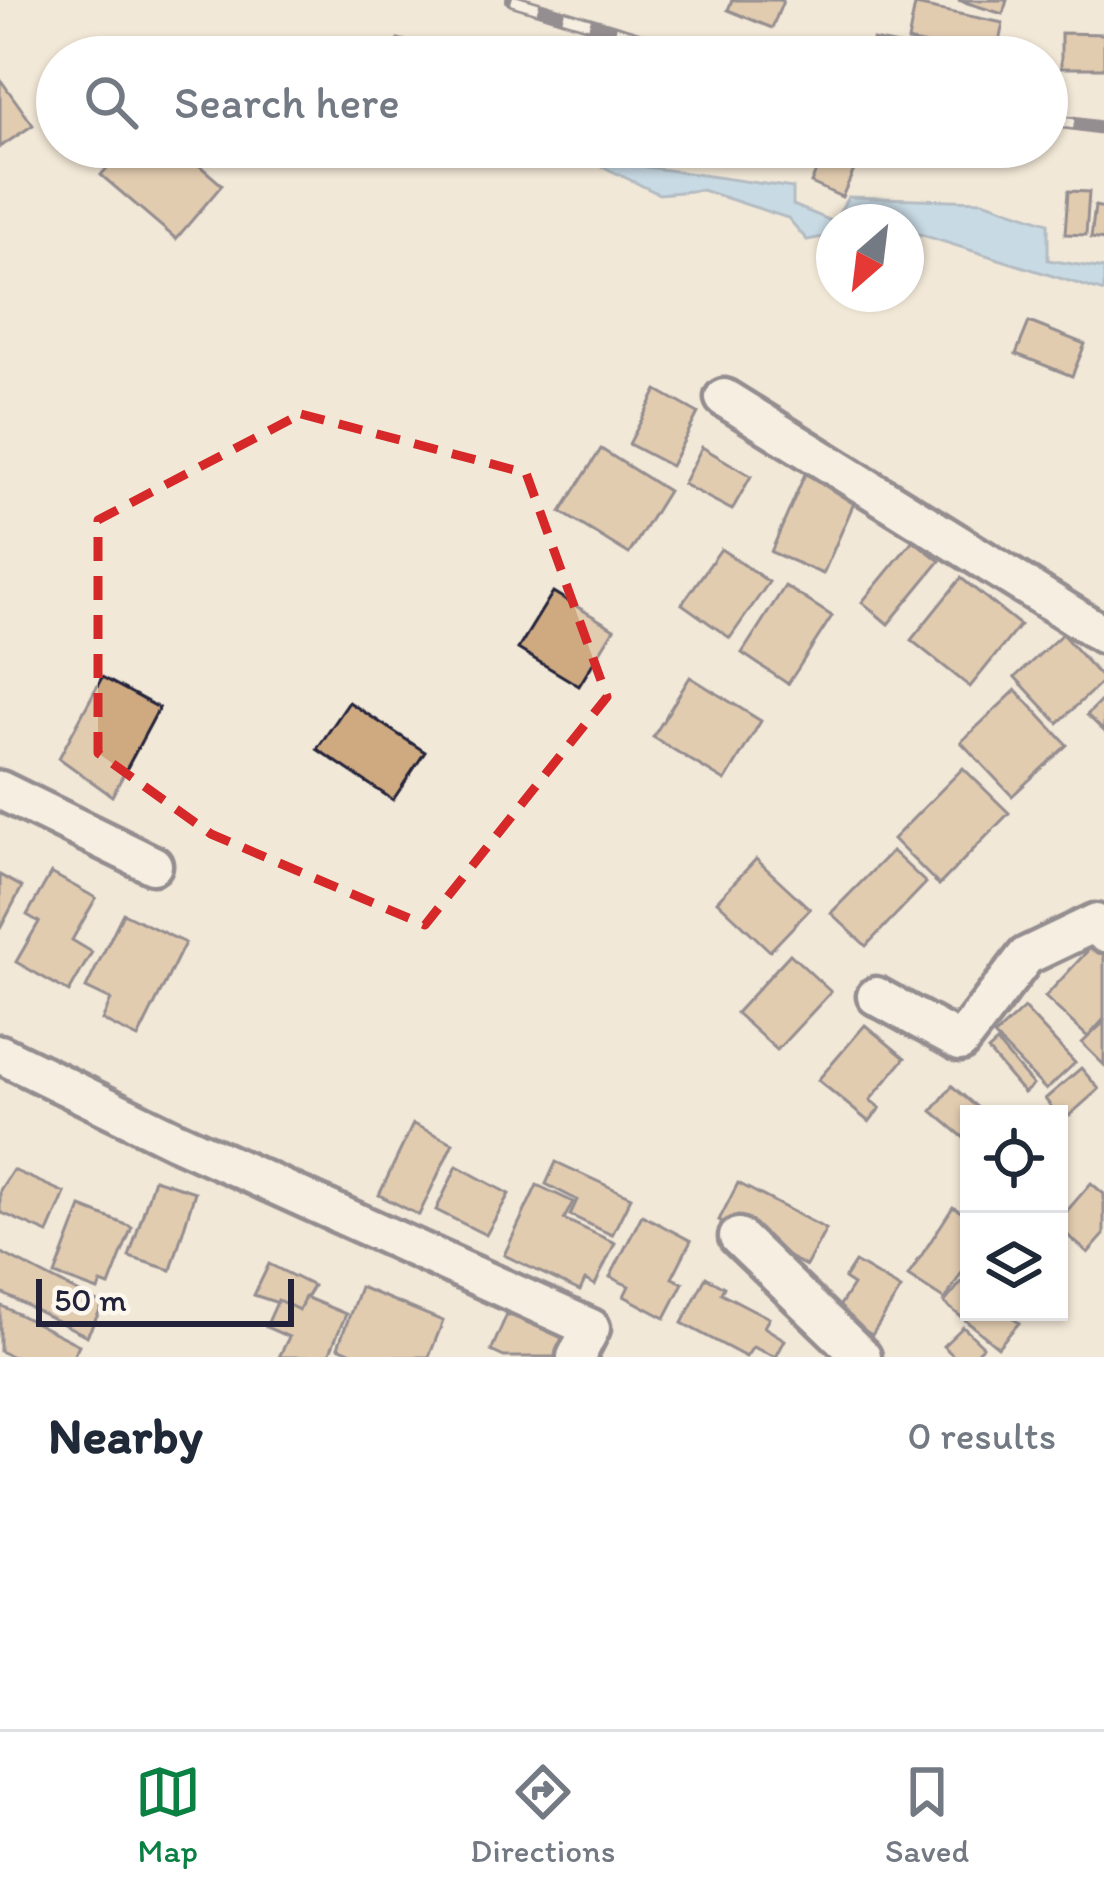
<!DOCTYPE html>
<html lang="en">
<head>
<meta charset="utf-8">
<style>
  body { margin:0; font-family:Itim,sans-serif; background:#f6f6f7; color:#1f2937 }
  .controls { position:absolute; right:36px; bottom:36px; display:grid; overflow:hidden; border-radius:0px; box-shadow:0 3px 9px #0004 }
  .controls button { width:108px; height:108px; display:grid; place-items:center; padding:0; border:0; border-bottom:3px solid #e0e1e3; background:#fff; color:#1f2937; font:60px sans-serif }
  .compass { position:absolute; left:816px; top:204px; width:108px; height:108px; border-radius:50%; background:#fff; box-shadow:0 3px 9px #0004; rotate:208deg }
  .scale { position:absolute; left:36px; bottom:30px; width:258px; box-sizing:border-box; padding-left:12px; border:6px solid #22223b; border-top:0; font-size:33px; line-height:42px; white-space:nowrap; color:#22223b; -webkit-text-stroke:9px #fbf7ec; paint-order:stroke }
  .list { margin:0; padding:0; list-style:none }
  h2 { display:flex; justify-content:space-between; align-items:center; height:156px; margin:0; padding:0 48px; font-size:51px }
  h2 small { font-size:39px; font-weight:400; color:#747a83 }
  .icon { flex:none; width:66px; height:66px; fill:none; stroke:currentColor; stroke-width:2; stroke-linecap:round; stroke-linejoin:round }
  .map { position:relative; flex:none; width:1104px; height:1357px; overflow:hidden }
  .search { position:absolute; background:#fff; box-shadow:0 3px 9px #0004; left:36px; right:36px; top:36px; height:132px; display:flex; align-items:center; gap:30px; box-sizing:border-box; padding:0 42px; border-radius:66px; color:#747a83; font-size:45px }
  .sheet { height:372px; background:#fff }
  nav { display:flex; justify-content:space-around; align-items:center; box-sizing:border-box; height:168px; border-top:3px solid #e0e1e3; background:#fff; font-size:33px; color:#747a83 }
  nav a { display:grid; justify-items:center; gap:6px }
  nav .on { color:#0b8043 }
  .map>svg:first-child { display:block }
</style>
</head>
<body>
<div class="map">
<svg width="1104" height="1357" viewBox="0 0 1104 1357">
  <rect width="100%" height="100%" fill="#f2e8d7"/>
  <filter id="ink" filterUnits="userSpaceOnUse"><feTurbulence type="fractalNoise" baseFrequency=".00833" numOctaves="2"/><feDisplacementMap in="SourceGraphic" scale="24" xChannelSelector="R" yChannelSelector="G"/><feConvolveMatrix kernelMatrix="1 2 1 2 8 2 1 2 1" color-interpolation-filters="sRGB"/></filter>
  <g filter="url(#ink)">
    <g fill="#95caf3" stroke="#6787a9" stroke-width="3">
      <path d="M563,147H601L646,167L793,188V205L834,222V235L807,240L788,218L702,190L659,194Z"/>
      <path d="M848,197L983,201L1048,223V260L1104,269V292L906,230V222H834Z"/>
    </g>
    <g fill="#cfaa81" stroke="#22223b" stroke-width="3">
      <path d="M732,0H780L783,1L772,28L728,10Z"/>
      <path d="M958,0H1007L1003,14Z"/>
      <path d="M915,5L1003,23L996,57H950L951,50L908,41Z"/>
      <path d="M1061,33L1104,34V68H1061Z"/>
      <path d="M398,39L440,51L438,57H393Z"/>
      <path d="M873,40L924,50L922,57H870Z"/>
      <path d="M0,79L33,125L0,147Z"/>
      <path d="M125,147H178L222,185L176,239L101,175Z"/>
      <path d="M722,147H749L747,162L721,158Z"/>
      <path d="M826,147L858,161L842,197L811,183Z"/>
      <path d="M1068,191L1089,192L1086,235L1065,234Z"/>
      <path d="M1095,206L1104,208V240L1091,238Z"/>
      <path d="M1029,322L1085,344L1072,376L1016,354Z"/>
      <path d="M657,390L698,413L671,466L629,444Z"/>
      <path d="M702,447L751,476L732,510L683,484Z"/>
      <path d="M601,449L668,491L629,554L561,512Z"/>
      <path d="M805,474L857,496L823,574L771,552Z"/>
      <path d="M913,540L940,561L888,624L862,602Z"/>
      <path d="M721,549L769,582L730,638L682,604Z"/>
      <path d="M961,578L1020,625L970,687L911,640Z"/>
      <path d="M785,586L832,616L788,684L742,653Z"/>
      <path d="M553,592L614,629L579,686L518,649Z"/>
      <path d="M1062,634L1104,680L1058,723L1015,677Z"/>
      <path d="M102,677L159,708L112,796L59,758Z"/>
      <path d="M690,677L761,721L725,781L653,737Z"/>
      <path d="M1016,690L1067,745L1012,796L961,742Z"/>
      <path d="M1104,698V731L1087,715Z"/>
      <path d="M349,702L425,752L393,800L317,749Z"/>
      <path d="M963,768L1009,813L939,885L893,839Z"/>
      <path d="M892,851L926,883L866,946L831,913Z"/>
      <path d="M756,859L810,909L770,951L717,901Z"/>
      <path d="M51,873L96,898L72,940L92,952L69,992L16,962L39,922L27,915Z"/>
      <path d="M0,875L22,887L0,929Z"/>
      <path d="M123,913L185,943L138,1038L102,1020L111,1000L86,988Z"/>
      <path d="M1093,945L1104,955V1019L1088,1037L1045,997Z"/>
      <path d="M790,954L831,992L777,1050L736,1013Z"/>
      <path d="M1024,1008L1075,1063L1046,1090L994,1036Z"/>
      <path d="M1104,1022V1065L1082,1043Z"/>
      <path d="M865,1025L905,1058L870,1100L880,1108L869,1122L818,1080Z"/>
      <path d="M997,1043L1033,1085L1024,1093L988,1051Z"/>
      <path d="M1081,1068L1099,1089L1063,1121L1045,1099Z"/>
      <path d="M952,1086L985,1114H969V1142L932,1111Z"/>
      <path d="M413,1124L453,1143L419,1215L379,1195Z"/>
      <path d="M556,1162L631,1197L612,1235L570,1215L577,1200L546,1184Z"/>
      <path d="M457,1166L509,1194L486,1235L436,1210Z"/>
      <path d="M13,1170L65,1193L48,1233L0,1212V1190Z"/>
      <path d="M154,1179L195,1192L171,1270L129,1257Z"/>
      <path d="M738,1183L826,1229L806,1266L719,1220Z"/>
      <path d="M1091,1183L1104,1194V1235L1088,1253L1059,1228V1220Z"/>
      <path d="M537,1185L573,1202L564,1219L615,1243L595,1285L585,1280L580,1291L504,1255Z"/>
      <path d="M81,1207L132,1227L109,1286L101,1283L98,1291L55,1275Z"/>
      <path d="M953,1207L969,1217V1277L962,1272L945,1300L908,1276Z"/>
      <path d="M642,1215L691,1241L672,1278L683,1283L665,1318L624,1296L629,1286L610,1277Z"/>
      <path d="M0,1252L103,1305L87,1336L0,1292Z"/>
      <path d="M855,1262L901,1289L872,1335L835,1313L853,1285L844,1279Z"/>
      <path d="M269,1264L313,1286L299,1310L254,1295Z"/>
      <path d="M706,1277L724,1287L721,1293L769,1318L764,1327L785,1340L776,1357L753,1347L746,1357L682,1323Z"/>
      <path d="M965,1278L969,1312H1006L1019,1323L998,1347L944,1303Z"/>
      <path d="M360,1287L443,1321L429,1357H361L338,1347Z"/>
      <path d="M305,1297L346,1314L328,1357H279L289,1337L266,1327L278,1300L299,1310Z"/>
      <path d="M0,1305L79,1345L73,1357H13L0,1351Z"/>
      <path d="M507,1314L565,1338L557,1357H504L491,1351Z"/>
      <path d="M963,1327L983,1346L972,1357H955L943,1346Z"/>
    </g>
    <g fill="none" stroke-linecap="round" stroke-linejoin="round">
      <g stroke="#22223b" stroke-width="45">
        <g id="minor">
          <path d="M724,398L1104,635"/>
          <path d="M0,790L153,865"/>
          <path d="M876,996L960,1042L1026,956L1095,923L1104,933"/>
          <path d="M0,1054L173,1139L591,1328L576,1357"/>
          <path d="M738,1237L862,1357"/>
        </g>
      </g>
      <use href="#minor" stroke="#fbf7ec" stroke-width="36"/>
      <g stroke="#22223b" stroke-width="14">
        <g id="rail">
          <path d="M512,0L702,57"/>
          <path d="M1047,120L1104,128"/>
        </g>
      </g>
      <use href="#rail" stroke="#fbf7ec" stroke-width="9" stroke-dasharray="27" stroke-linecap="butt"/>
    </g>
  </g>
  <path d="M0 0H1104V1357H0ZM301,414L526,473L607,697L425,925L211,834L98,753V520Z" fill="#f2e8d7" fill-opacity=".55" fill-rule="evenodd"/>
  <path fill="none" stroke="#d62828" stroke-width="9" stroke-dasharray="24 15" stroke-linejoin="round" d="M301,414L526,473L607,697L425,925L211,834L98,753V520Z"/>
</svg>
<div class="controls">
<button><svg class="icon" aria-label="locate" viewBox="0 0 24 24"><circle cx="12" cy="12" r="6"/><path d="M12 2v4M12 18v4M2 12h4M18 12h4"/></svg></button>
<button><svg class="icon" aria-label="layers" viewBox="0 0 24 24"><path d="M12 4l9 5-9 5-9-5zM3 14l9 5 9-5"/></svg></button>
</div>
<svg class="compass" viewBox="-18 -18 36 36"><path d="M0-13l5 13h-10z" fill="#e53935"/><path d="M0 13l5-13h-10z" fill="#747a83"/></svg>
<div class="scale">50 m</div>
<div class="search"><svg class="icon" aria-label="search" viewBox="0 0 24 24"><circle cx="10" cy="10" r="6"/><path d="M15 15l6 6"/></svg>Search here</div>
</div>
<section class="sheet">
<h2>Nearby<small>0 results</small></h2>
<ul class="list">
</ul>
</section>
<nav>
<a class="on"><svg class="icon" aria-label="map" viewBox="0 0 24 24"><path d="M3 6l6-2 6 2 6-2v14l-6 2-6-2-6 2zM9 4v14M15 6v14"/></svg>Map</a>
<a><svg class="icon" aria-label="directions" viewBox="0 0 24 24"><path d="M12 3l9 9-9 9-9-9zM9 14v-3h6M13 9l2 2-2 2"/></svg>Directions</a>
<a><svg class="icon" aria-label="saved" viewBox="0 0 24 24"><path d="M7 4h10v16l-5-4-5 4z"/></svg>Saved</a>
</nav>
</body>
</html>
